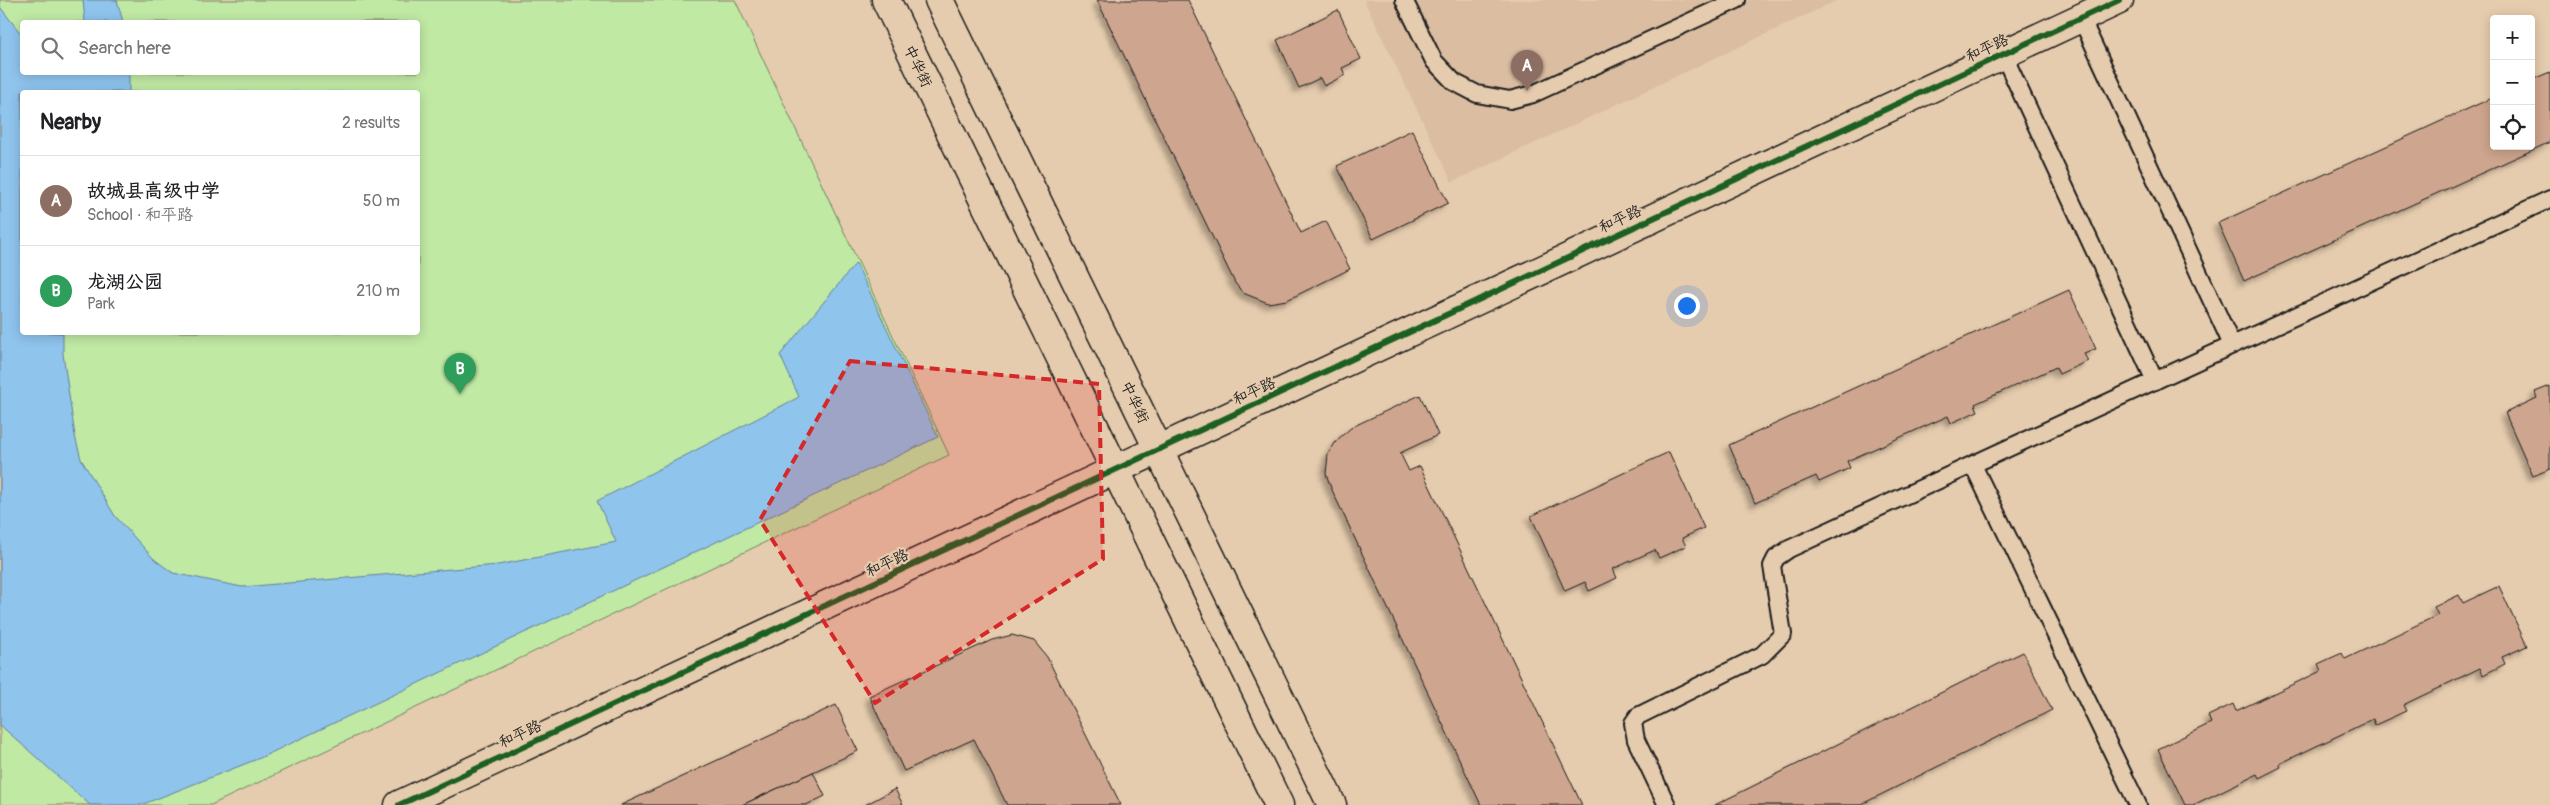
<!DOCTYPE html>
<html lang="en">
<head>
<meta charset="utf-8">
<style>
  body { margin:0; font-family:Pangolin,"LXGW WenKai TC",sans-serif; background:#f6f6f6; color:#202124 }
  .controls { position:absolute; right:15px; top:15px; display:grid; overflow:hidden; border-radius:5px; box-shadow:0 2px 12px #0003 }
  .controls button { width:45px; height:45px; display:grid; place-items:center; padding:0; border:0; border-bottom:1px solid #e0e0e0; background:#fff; color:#202124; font:25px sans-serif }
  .you { position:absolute; left:1686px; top:305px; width:18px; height:18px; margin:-12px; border:4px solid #fff; border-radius:50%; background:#1a73e8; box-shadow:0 0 0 8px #1a73e833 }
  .badge { display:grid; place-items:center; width:32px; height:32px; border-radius:50%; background:#c8321e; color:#fff; font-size:16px; font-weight:700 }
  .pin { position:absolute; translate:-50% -41px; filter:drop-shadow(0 1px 2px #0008) }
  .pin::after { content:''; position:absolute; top:26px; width:18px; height:15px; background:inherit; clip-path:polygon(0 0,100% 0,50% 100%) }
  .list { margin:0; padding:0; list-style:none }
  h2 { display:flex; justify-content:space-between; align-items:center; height:65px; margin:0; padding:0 20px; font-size:21px }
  h2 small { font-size:16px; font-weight:400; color:#757577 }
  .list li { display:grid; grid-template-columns:32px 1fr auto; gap:15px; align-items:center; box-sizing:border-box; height:90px; padding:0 20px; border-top:1px solid #e0e0e0 }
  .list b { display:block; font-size:19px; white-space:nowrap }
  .list p { margin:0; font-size:16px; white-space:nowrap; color:#757577 }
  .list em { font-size:16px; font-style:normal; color:#757577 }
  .icon { flex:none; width:28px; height:28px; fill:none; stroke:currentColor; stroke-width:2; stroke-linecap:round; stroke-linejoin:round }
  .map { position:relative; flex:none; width:2550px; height:805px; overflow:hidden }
  .search { position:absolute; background:#fff; box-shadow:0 2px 12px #0003; left:20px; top:20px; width:400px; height:55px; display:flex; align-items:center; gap:12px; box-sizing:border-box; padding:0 18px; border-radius:5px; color:#757577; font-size:19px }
  .panel { position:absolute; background:#fff; box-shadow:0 2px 12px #0003; left:20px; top:90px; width:400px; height:245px; border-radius:5px }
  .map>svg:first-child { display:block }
</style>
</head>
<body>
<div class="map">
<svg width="2550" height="805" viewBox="0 0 2550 805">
  <defs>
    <filter id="shadow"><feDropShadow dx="-4.5" dy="4.5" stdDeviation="2.5" flood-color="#0004"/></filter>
  </defs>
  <rect width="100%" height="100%" fill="#e6ccae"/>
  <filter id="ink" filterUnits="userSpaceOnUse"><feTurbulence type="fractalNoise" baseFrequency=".02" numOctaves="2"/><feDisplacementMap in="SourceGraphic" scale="10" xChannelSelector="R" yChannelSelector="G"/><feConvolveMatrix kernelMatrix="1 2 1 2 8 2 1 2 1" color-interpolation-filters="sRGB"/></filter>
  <g filter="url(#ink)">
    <path fill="#dbbda1" d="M1364,0H1838L1452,182Z"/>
    <path fill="#c0e9a4" stroke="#6e8260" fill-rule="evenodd" d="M0,0H735L949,455L211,805H0ZM22,22H418V72H22ZM22,92H418V332H22Z"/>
    <g fill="#8fc4ed" stroke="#618199">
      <path d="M83,0H117L123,22H85Z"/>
      <path d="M0,7L22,35V72L129,73V92H22V332L63,333V354L75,436L81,459L115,516L154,559L173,573L242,587L498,565L616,542L597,501L799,397L780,355L856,263L938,437L260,758L141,805H90L0,725Z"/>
    </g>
    <g fill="#cea58e" stroke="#1c1c1c" filter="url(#shadow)">
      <path d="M1097,0H1188L1301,233L1326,221L1350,269L1287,300L1268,303L1243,293L1235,283Z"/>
      <path d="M1338,10L1361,59L1342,68L1345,75L1324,86L1320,78L1299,88L1277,40Z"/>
      <path d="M2550,72V142L2244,281L2218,223L2494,97V146H2531V80Z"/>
      <path d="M1412,130L1448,203L1373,239L1337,166Z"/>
      <path d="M2069,290L2096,349L2084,354L2088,361L2059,374L2056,367L1975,404L1978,411L1951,423L1948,416L1847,461L1850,468L1819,482L1816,476L1755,503L1729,445Z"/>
      <path d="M2550,386V469L2533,476L2505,413L2537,398L2535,392Z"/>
      <path d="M1420,395L1438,435L1400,453L1409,471L1420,466L1582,805H1481L1331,488L1326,474L1328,454L1337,440L1352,427Z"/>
      <path d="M1669,452L1704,528L1682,538L1686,546L1659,558L1655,550L1613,569L1617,578L1589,591L1585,582L1565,591L1531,516Z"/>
      <path d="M2499,586L2527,646L2502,657L2505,664L2483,675L2480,668L2403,705L2406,711L2375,725L2373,719L2279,764L2281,767L2259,778L2257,774L2193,805H2185L2158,749L2211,723L2208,716L2233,704L2236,711L2321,671L2318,664L2342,653L2345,659L2438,615L2434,607L2459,595L2463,603Z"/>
      <path d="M1012,635L1034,641L1047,657L1121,805H1007L974,739L904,771L869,696L992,640Z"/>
      <path d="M2023,652L2052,710L1860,805H1715Z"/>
      <path d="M836,705L858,751L742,805H621Z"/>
      <path d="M813,772L825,796L806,805H742Z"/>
      <path d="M895,789L903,805H865Z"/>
    </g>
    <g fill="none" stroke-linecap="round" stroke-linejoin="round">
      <g stroke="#1c1c1c" stroke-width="20">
        <g id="service">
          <path d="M1404,0L1434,61L1454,82L1477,94L1510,100L1533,94L1737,0"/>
          <path d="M2081,18L2232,345"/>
          <path d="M2003,54L2155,381"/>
          <path d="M1973,465L2138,805"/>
          <path d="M1667,805L1636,740L1633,723L1638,716L1762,655L1783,634L1772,566L1776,558L1789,549L2550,199"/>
        </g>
      </g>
      <g stroke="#1c1c1c" stroke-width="31">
        <path id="tertiary" d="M399,805L2119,0"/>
      </g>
      <g stroke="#1c1c1c" stroke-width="31">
        <g id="secondary">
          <path d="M886,0L1279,805"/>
          <path d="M939,0L1332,805"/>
        </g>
      </g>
      <use href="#service" stroke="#e6ccae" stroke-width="16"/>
      <use href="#tertiary" stroke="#e6ccae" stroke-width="28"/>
      <use href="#secondary" stroke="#e6ccae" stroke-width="28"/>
      <g stroke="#e6ccae" stroke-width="9">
        <path id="cycleway" d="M399,805L2119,0"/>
      </g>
      <use href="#cycleway" stroke="#1b5e20" stroke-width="6"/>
    </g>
  </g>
  <path fill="#d62828" fill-opacity="0.2" stroke="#d62828" stroke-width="4" stroke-dasharray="10 6" stroke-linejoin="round" d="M850,361L1099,384L1103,559L875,703L760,520Z"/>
  <g text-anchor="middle" stroke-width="4.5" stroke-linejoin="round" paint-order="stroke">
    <g font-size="15" fill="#1c1c1c" stroke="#e6ccae">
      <text transform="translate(1987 48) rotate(-25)" y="5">和平路</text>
      <text transform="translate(918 66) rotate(64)" y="5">中华街</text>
      <text transform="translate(1620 219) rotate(-25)" y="5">和平路</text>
      <text transform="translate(1254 391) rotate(-25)" y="5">和平路</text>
      <text transform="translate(1135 402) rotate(64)" y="5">中华街</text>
      <text transform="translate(887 563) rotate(-25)" y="5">和平路</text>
      <text transform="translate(520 734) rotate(-25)" y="5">和平路</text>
    </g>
  </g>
</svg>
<div class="controls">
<button>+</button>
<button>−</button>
<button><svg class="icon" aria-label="locate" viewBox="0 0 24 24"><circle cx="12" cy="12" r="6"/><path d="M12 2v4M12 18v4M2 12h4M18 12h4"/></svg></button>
</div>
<div class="you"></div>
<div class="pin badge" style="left:1527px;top:91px;background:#8d6e63">A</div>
<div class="pin badge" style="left:460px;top:394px;background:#2e9e5b">B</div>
<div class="search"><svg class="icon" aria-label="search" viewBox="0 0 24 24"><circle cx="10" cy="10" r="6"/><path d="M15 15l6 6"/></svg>Search here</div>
<section class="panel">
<h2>Nearby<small>2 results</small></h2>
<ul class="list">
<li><span class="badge" style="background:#8d6e63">A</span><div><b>故城县高级中学</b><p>School · 和平路</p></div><em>50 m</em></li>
<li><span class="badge" style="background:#2e9e5b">B</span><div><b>龙湖公园</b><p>Park</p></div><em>210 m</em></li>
</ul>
</section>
</div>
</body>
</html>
